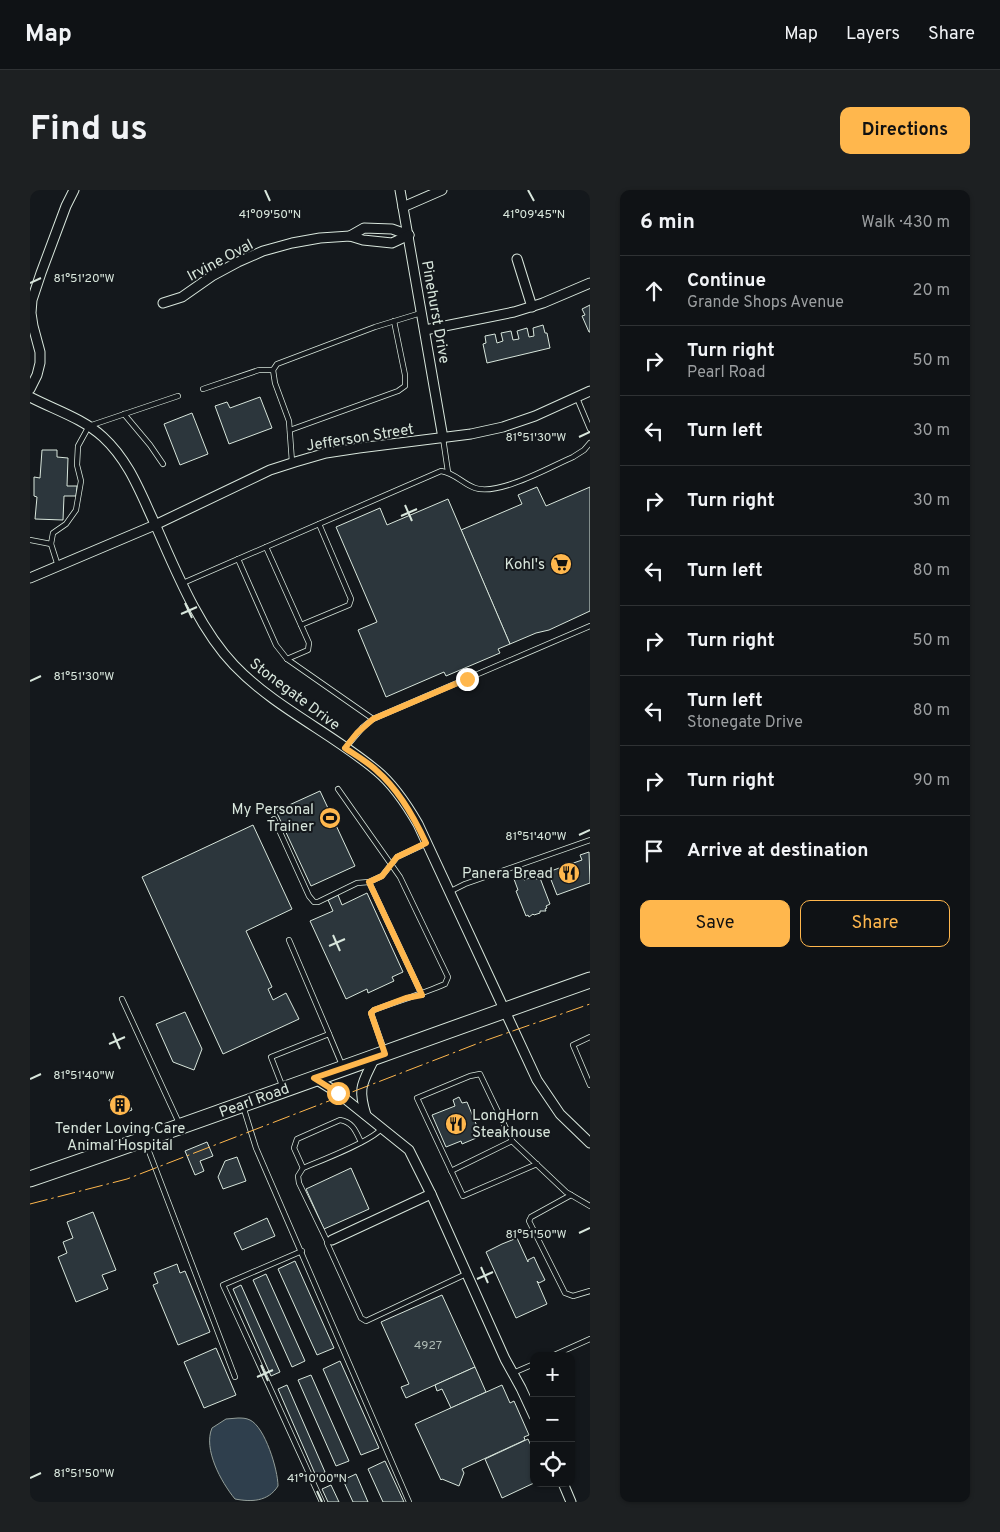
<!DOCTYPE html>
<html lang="en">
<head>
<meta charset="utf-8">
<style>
  body { margin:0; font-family:Overpass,sans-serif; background:#1d2022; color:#f1f3f6 }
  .controls { position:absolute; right:15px; bottom:15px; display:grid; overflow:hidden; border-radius:10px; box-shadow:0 1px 4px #0004 }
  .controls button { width:45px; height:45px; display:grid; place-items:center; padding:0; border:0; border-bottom:1px solid #2f3234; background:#0f1215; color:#f1f3f6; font:25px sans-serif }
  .stop { position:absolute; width:15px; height:15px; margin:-11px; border:4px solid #ffb74d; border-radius:50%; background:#fff }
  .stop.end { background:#ffb74d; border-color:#fff; box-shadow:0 1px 5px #0008 }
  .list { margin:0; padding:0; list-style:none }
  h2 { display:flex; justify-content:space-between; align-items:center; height:65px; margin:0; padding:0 20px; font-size:21px }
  h2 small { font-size:16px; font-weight:400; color:#9b9ea0 }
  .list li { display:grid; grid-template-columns:32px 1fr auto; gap:15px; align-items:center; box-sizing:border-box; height:70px; padding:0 20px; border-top:1px solid #2f3234 }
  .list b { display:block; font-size:19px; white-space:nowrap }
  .list p { margin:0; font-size:16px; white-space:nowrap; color:#9b9ea0 }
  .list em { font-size:16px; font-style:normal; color:#9b9ea0 }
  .actions { display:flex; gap:10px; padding:15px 20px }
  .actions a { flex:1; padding:11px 0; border:1px solid #ffb74d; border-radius:10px; text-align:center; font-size:18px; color:#ffb74d }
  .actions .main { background:#ffb74d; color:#111 }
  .icon { flex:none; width:28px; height:28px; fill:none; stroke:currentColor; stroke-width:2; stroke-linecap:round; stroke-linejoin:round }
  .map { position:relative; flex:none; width:560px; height:1312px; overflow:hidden; border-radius:10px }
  header { display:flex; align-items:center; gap:30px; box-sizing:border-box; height:70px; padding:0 25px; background:#0f1215; border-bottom:1px solid #2f3234 }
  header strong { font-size:24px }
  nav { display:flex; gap:28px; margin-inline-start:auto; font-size:18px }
  .intro { display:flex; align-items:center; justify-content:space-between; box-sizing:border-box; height:120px; padding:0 30px }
  h1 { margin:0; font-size:35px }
  .button { padding:12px 22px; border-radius:10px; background:#ffb74d; color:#111; font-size:18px; font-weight:700 }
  main { display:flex; gap:30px; padding:0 30px }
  aside { flex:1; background:#0f1215; border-radius:10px; box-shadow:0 1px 4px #0004 }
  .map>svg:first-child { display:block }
</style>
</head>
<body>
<header>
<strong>Map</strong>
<nav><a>Map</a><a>Layers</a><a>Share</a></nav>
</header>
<div class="intro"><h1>Find us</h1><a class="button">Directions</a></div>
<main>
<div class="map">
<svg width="560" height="1312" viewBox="0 0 560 1312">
  <rect width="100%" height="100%" fill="#14181c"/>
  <path fill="#2f3f4d" stroke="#939e99" d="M208,1228C212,1228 216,1228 220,1230C235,1237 248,1280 248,1296C238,1312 221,1312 205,1309C191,1292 173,1259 182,1238L196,1229Z"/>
  <g fill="#2c363c" stroke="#d8e6dc">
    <path d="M560,115V142H559L552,126L555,125L552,119Z"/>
    <path d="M513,135L515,143H517L520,158L457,173L453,154L456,153L455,146L465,144L467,153L473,151L471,143L481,141L483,150L489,149L487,141L497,138L499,147L504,146L503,138Z"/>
    <path d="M230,207L242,238L199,254L185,216L197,212L200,218Z"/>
    <path d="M162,223L178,264L150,275L134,234Z"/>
    <path d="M12,260H27V267L38,268L37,296H47L46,306H34L33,330L5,329L7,307L4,306V287L10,288Z"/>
    <path d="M507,297L516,316L560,297V421L519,440L506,443L480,454L431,340L492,314L488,305Z"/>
    <path d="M418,309L480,454L468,459L470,463L416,486L414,482L356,507L328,440L347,432L306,337L350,318L357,335Z"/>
    <path d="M290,601L325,676L281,696L246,621Z"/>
    <path d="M223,635L262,719L216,741L242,797L238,799L243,810L256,803L269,829L193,864L112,687Z"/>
    <path d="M559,662L560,693L527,705L518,682L552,670L550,665Z"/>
    <path d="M492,686L494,690L505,686L506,689L510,688L520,714L516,716L517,718L515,719L516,721H510V723L504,725L503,724L499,727L498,725L496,726L486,701L488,700L484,689Z"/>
    <path d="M337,703L373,782L362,787L364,791L338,803L337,799L316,809L280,731L303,721L298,710L308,705L312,715Z"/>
    <path d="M155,822L172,859L164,880L143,872L126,834Z"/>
    <path d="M92,904L95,911L97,909L102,920L92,924L91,921L85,924L79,910Z"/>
    <path d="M429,907L432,913L437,912L451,946L432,954L431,951L416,957L402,925L425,916L423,910Z"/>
    <path d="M177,952L183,966L170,971L174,981L165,985L155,961Z"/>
    <path d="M207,967L216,991L193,999L188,987L195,971Z"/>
    <path d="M321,978L339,1019L294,1039L276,999Z"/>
    <path d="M63,1022L86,1080L72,1085L78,1099L46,1112L28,1067L37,1063L33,1052L43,1048L37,1032Z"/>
    <path d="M237,1028L245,1046L212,1060L204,1043Z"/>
    <path d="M487,1048L498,1072V1070L504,1067L509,1078L515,1090L509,1093L507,1091L517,1114L486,1128L456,1062L472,1054Z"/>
    <path d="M265,1071L304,1158L287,1165L248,1079Z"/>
    <path d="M147,1074L150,1083L155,1081L180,1142L148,1155L123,1095L128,1093L124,1083Z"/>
    <path d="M236,1084L275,1171L262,1177L223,1090Z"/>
    <path d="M211,1095L250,1182L241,1186L203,1099Z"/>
    <path d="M412,1105L445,1177L376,1208L371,1197L379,1194L351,1132Z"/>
    <path d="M186,1158L206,1205L174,1218L154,1172Z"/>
    <path d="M310,1171L349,1258L331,1265L293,1179Z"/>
    <path d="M445,1177L456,1202L421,1218L412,1199L407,1201L405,1195Z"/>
    <path d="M281,1185L319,1271L306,1276L268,1190Z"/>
    <path d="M257,1195L295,1282L286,1286L248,1199Z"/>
    <path d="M472,1195L480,1213L484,1211L499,1245L494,1247L495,1250L432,1279L434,1283L429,1296L412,1289L411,1290L385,1234Z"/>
    <path d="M498,1249L502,1258L504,1257V1293L472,1308L455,1269Z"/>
    <path d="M355,1271L374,1312H353L338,1279Z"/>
    <path d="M326,1284L338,1312H323L313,1290Z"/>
    <path d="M301,1295L309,1312H298L292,1299Z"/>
  </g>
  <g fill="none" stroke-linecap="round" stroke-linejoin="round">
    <g stroke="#d8e6dc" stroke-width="6">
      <g id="service">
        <path d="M173,199L229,180H243"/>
        <path d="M547,208L560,239"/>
        <path d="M94,224L120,255L133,274"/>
        <path d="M260,240L368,201L375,196V185L364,131"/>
        <path d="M413,248L418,282"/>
        <path d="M262,272L259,231L245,193L243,180L247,174L345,137L391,123"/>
        <path d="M0,350L21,354"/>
        <path d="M236,357L279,453L278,460L257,469"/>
        <path d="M208,369L246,455L257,469L343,529"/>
        <path d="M28,376L21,354L23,343L36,334L46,320L51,291L47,275L48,256L59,236L148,206"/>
        <path d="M153,393L411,281C425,283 433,294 445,298C469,306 520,277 543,267L554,260L560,253"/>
        <path d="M271,435L319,415L321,409L289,334"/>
        <path d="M316,557L333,537L343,529L560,436"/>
        <path d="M308,599L370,687L418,787L415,794C392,804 368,811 344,820L341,823L354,860"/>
        <path d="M244,629L279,706L284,712H288L327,693L339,692L352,686L367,667L397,653"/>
        <path d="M339,692L392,805"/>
        <path d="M419,702L435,694L560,650"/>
        <path d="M259,750L299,844"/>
        <path d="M92,809L149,933"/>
        <path d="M560,847L543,855L560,895"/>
        <path d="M253,898L241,867L299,844L312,875"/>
        <path d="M213,916L226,958L379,1312"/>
        <path d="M115,951L205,1187"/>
        <path d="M507,974L433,1006L387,908L440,886L450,884L482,951L536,1002L560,1016"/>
        <path d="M273,978L264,958L267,949L310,930C323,932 326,942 331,952"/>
        <path d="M421,981L482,951"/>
        <path d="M541,1005L501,1027L499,1031L535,1103L543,1106L560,1101"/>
        <path d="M297,1053L331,1128L336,1131L436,1084"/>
        <path d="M298,1053L269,993L268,986L273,978C290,971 342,951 351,939"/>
        <path d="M272,1061L193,1095L292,1312"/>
        <path d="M522,1166L560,1149"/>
        <path d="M483,1183L504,1174"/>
      </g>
    </g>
    <g stroke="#d8e6dc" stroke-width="11">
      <g id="minor">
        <path d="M370,0L413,248"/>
        <path d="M373,17L412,0"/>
        <path d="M320,46L334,38L362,39L379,45"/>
        <path d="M487,69L502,117"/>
        <path d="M133,113L152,107L182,86L208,72L233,61L262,53L290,48L320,46L333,50L362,53L379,45"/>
        <path d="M395,140L484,122L513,113L560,93"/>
        <path d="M0,199L7,185L10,173V162L3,136L1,123L2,110L11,83L36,16L44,0"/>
        <path d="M0,207C25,220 52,228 73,247C99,271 110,302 125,334C146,381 168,437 204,475C245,518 302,543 347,581C364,595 377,615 388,634L507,890L530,924L560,953"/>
        <path d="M0,388L125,335L240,280L265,272L296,263L329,258L441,244L473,237L505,226L560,201"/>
        <path d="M284,888L308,903L379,960L401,1004L475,1169L491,1198L504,1226"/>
        <path d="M336,925C327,896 333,893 345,867"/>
        <path d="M302,1050L401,1004"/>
        <path d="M533,1293L541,1312"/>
      </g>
    </g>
    <g stroke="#d8e6dc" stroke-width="17">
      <path id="primary" d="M0,989C187,925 373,856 560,790"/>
    </g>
    <use href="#service" stroke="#14181c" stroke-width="4.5"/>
    <use href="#minor" stroke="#14181c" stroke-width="9"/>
    <use href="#primary" stroke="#14181c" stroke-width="15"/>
    <path stroke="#ffb74d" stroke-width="1" stroke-dasharray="18 4 2.5 4" stroke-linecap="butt" d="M0,1014L97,989L454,851L560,814"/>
  </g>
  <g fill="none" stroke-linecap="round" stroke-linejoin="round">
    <path stroke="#ffb74d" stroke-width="6" d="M308,903L284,888L355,864L341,823L344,820L376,808L392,805L339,692L352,686L367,667L396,653C384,627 369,600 347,581C338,572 325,565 315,558L327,543L343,529L437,489"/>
  </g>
  <path fill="none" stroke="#d8e6dc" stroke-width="2" d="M235,0L240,11M498,0L504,11M0,93L11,88M549,247L560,242M375,315L382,331M371,326L387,319M155,413L162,428M151,424L167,417M0,491L11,486M549,645L560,640M303,745L310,761M299,756L315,749M83,843L90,859M79,854L95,847M0,889L11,884M549,1043L560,1038M451,1077L458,1093M447,1089L463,1082M231,1175L238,1191M227,1187L243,1180M0,1288L11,1283M287,1301L292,1312"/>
  <defs>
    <g id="supermarket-disc" transform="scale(1.125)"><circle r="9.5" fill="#ffb74d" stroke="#14181c"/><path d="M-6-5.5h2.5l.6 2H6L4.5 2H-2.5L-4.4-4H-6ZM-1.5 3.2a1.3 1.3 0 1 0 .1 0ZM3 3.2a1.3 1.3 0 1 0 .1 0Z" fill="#111"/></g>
    <g id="stadium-disc" transform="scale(1.125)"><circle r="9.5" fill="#ffb74d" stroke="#14181c"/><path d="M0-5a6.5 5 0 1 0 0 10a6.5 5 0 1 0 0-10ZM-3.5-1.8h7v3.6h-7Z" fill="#111"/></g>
    <g id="restaurant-disc" transform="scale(1.125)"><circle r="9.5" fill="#ffb74d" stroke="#14181c"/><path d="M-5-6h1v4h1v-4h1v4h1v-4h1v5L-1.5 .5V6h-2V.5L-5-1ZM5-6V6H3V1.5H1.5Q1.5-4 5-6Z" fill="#111"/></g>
    <g id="building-disc" transform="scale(1.125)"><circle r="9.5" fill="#ffb74d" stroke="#14181c"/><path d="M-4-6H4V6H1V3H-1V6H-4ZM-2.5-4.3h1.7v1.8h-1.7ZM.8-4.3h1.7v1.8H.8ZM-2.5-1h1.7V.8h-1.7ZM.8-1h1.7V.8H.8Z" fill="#111"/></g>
  </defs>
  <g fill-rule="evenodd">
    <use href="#supermarket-disc" x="531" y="374"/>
    <use href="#stadium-disc" x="300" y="628"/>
    <use href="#restaurant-disc" x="539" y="683"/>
    <use href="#building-disc" x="90" y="915"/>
    <use href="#restaurant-disc" x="426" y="934"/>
  </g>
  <g text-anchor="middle" stroke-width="4" stroke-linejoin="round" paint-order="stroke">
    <g font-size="12" fill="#adbab4">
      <text x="398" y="1159">4927</text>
    </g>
    <g font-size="15" fill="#d8e6dc" stroke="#14181c">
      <text transform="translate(190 70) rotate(-28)" y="5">Irvine Oval</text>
      <text transform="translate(406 122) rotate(80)" y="5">Pinehurst Drive</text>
      <text transform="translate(330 247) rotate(-9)" y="5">Jefferson Street</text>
      <text transform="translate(265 504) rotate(37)" y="5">Stonegate Drive</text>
      <text transform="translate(224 910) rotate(-20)" y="5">Pearl Road</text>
    </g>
    <g font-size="15" fill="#d8e6dc" stroke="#14181c" text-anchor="end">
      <text x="515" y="379">Kohl's</text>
      <text x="284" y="624">My Personal<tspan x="284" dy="17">Trainer</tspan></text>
      <text x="523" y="688">Panera Bread</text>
      <text x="442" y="930" text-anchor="start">LongHorn<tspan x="442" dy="17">Steakhouse</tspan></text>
      <text x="90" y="943" text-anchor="middle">Tender Loving Care<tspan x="90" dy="17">Animal Hospital</tspan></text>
    </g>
  </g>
  <g font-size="12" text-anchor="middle" fill="#d8e6dc" stroke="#14181c" stroke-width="4" stroke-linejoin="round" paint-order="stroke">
    <text x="240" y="28">41°09'50"N</text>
    <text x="504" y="28">41°09'45"N</text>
    <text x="54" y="92">81°51'20"W</text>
    <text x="506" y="251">81°51'30"W</text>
    <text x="54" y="490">81°51'30"W</text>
    <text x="506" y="650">81°51'40"W</text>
    <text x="54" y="889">81°51'40"W</text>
    <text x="506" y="1048">81°51'50"W</text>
    <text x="54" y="1287">81°51'50"W</text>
    <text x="287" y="1292">41°10'00"N</text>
  </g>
</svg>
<div class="controls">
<button>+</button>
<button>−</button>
<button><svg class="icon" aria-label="locate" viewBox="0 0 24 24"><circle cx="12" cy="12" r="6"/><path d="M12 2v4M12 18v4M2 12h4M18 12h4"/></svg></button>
</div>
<div class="stop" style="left:308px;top:903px"></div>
<div class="stop end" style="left:437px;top:489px"></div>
</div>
<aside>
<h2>6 min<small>Walk · 430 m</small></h2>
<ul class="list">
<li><svg class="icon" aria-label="ahead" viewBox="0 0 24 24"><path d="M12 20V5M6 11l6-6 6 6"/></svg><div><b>Continue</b><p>Grande Shops Avenue</p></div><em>20 m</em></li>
<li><svg class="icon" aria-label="right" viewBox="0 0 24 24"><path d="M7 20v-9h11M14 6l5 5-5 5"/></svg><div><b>Turn right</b><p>Pearl Road</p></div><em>50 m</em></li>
<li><svg class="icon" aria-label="left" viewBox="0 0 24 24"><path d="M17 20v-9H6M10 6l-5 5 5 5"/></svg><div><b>Turn left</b></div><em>30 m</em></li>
<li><svg class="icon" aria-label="right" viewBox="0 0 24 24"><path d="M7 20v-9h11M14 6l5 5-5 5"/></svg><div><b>Turn right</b></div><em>30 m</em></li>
<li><svg class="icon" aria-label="left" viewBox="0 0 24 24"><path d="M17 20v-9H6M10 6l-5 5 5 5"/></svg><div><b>Turn left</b></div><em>80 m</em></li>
<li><svg class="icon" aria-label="right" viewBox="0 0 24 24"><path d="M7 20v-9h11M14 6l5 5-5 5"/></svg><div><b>Turn right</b></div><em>50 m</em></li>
<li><svg class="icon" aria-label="left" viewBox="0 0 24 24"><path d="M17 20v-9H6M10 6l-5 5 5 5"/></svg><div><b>Turn left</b><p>Stonegate Drive</p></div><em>80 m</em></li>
<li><svg class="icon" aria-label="right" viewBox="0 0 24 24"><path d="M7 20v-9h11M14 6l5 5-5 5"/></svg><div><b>Turn right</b></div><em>90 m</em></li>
<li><svg class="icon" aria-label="arrive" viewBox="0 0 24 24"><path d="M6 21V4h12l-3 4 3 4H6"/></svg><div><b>Arrive at destination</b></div></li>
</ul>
<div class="actions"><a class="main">Save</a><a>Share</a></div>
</aside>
</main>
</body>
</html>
